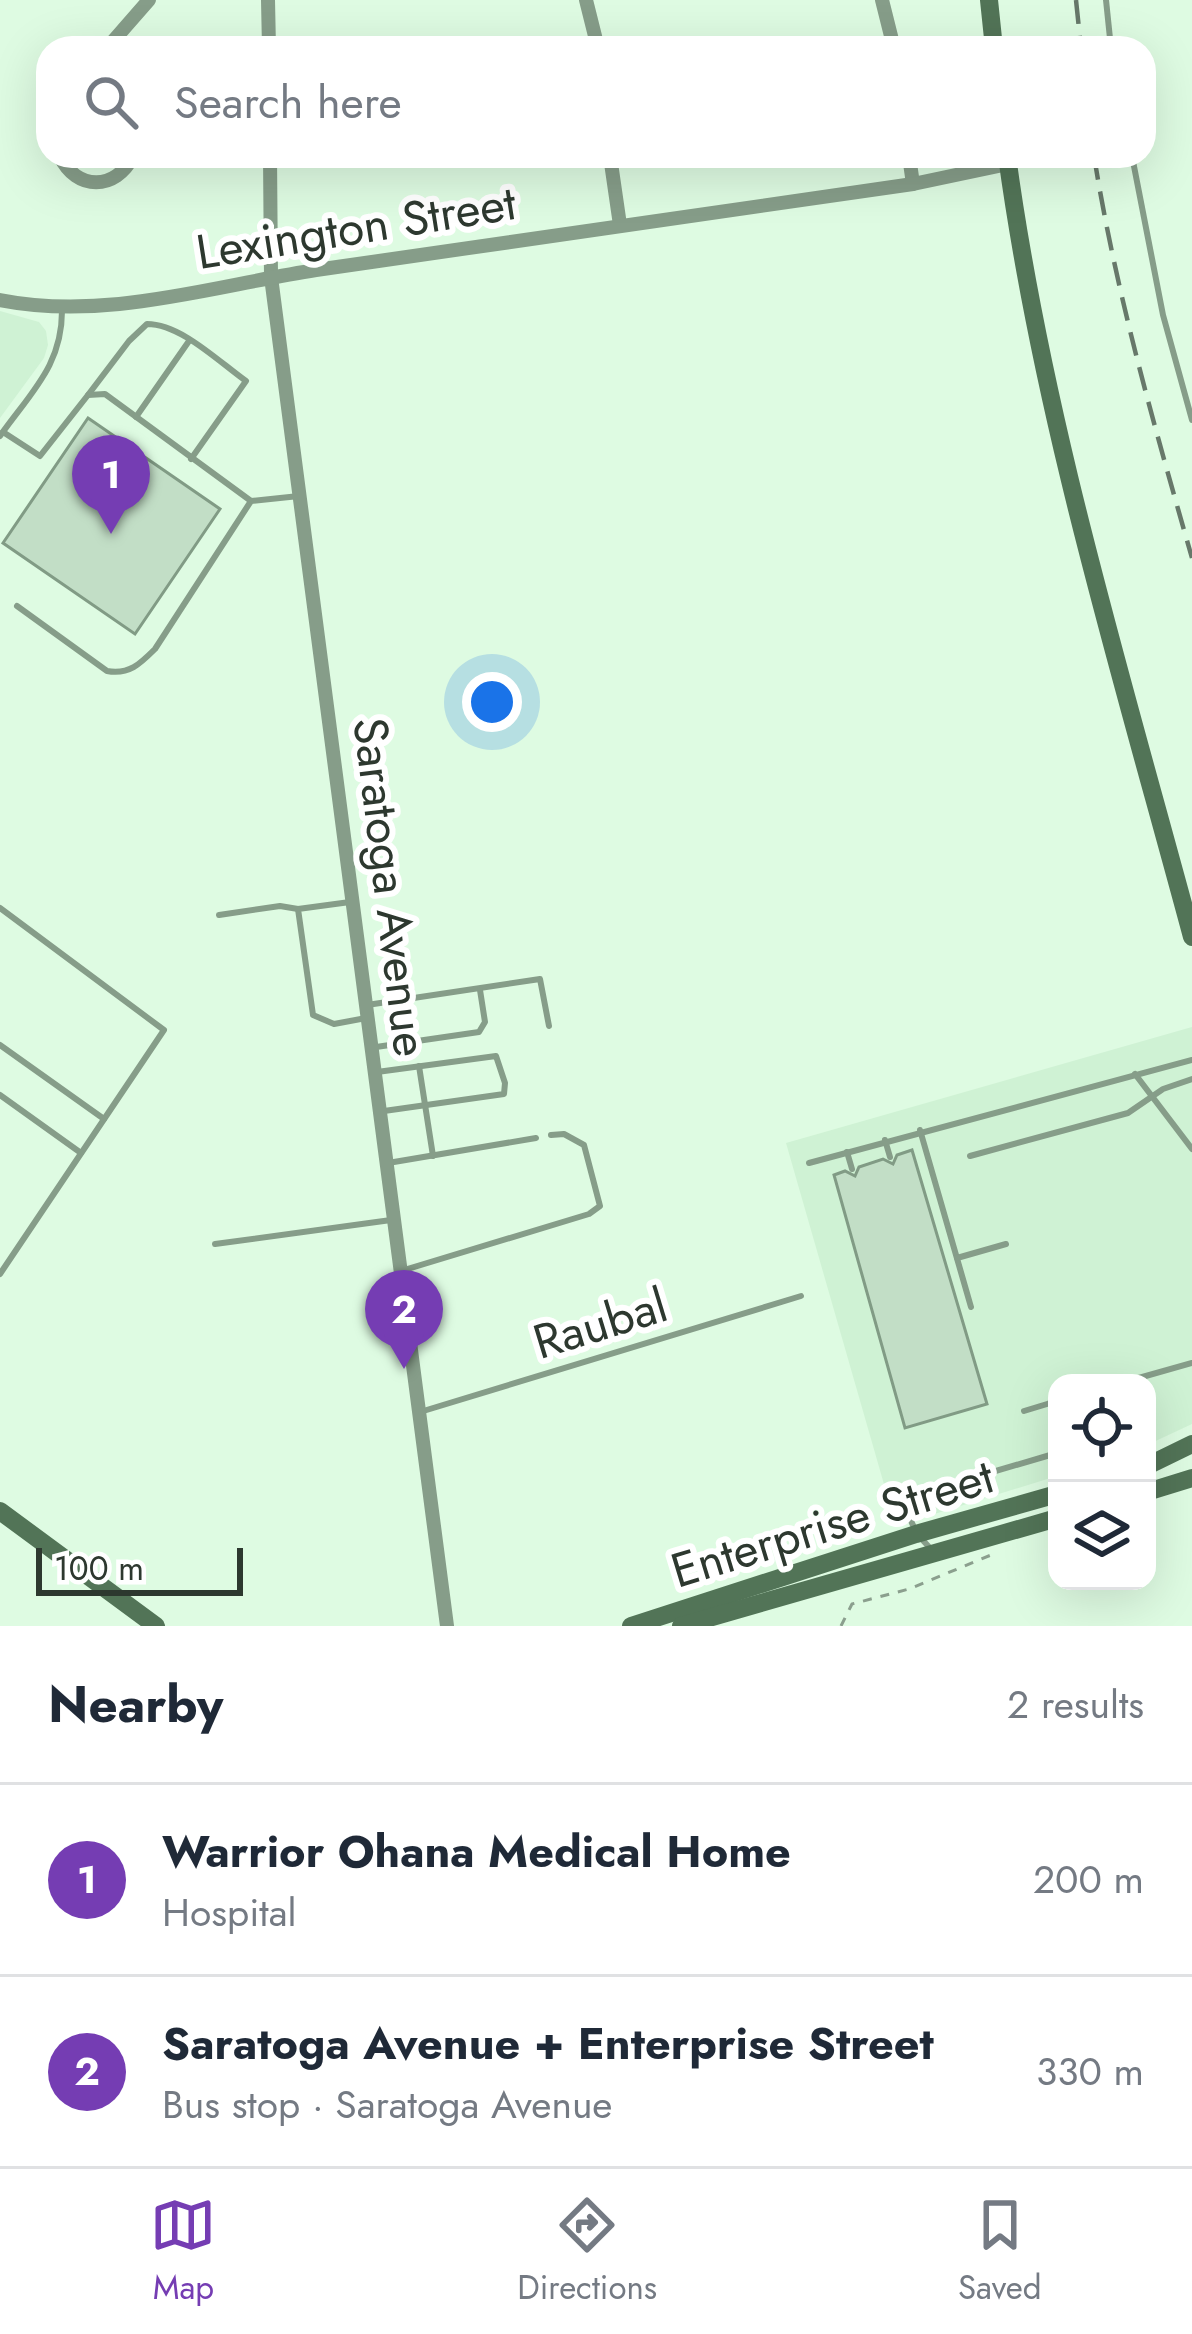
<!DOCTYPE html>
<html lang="en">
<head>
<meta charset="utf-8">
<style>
  body { margin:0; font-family:Jost,sans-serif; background:#f2f2f3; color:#1f2937 }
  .controls { position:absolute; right:36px; bottom:36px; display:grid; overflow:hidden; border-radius:24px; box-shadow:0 12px 48px #0002 }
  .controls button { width:108px; height:108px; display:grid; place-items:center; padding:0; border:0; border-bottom:3px solid #e0e1e3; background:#fff; color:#1f2937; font:60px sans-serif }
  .scale { position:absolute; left:36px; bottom:30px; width:207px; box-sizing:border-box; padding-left:12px; border:6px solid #2d382f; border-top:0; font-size:33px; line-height:42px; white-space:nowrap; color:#2d382f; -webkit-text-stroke:9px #fff; paint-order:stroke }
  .you { position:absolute; left:492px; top:702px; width:42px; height:42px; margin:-30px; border:9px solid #fff; border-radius:50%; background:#1a73e8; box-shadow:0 0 0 18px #1a73e833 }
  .badge { display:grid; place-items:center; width:78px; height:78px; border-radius:50%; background:#753db3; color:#fff; font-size:39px; font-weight:700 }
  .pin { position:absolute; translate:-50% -99px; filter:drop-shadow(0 3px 6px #0008) }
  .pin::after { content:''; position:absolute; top:63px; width:42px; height:36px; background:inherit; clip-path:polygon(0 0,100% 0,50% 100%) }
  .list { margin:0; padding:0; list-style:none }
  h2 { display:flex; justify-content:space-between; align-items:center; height:156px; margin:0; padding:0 48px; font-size:51px }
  h2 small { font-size:39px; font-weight:400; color:#747a83 }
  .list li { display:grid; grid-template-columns:78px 1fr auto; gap:36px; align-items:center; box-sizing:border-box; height:192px; padding:0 48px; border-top:3px solid #e0e1e3 }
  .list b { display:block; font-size:45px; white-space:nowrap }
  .list p { margin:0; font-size:39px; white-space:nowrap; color:#747a83 }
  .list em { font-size:39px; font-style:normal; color:#747a83 }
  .icon { flex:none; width:66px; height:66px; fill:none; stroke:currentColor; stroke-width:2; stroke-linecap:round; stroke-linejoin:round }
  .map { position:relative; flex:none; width:1192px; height:1626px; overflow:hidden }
  .search { position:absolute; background:#fff; box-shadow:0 12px 48px #0002; left:36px; right:36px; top:36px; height:132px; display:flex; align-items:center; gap:30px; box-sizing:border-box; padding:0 42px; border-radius:36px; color:#747a83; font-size:45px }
  .sheet { height:540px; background:#fff }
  nav { display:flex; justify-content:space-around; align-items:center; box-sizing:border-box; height:168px; border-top:3px solid #e0e1e3; background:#fff; font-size:33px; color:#747a83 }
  nav a { display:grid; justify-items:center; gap:6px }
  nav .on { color:#753db3 }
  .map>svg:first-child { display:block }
</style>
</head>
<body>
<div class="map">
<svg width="1192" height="1626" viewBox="0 0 1192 1626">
  <rect width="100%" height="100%" fill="#defbe2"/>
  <g fill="#cff2d4">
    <path d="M0,311L39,322L46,331L48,345L44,358L0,418Z"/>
    <path d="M1192,1027V1424L1147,1445V1383H1057V1476L896,1526L786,1143Z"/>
  </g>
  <g fill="#c2dec6" stroke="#819b85" stroke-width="3">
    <path d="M88,418L220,509L135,634L3,543Z"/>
    <path d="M912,1150L987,1404L905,1428L834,1175L845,1171L855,1176L859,1167L883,1159L893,1164L897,1155Z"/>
  </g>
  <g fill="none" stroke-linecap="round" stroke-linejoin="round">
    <path stroke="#8b9f8e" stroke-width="3" stroke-dasharray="9 9" stroke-linecap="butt" d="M841,1626L852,1604L909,1589L991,1555"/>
    <g stroke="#869d89" stroke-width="6">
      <path d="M1106,0L1111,48"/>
      <path d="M1132,156L1163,315L1192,420"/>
      <path d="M88,395L129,341L147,324C181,324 219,362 246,381L191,459"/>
      <path d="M136,417L189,341"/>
      <path d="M3,432L40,456L88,395L105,394L251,501"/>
      <path d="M0,436C31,392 63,365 62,308"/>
      <path d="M17,606L107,671C129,675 140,664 155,649L251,501L299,496"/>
      <path d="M350,902L298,909L313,1015L334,1024L366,1018"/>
      <path d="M0,908L164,1030L0,1274"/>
      <path d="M219,915L280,906L298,909"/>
      <path d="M367,1005L540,979L549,1026"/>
      <path d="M0,1045L104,1119"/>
      <path d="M376,1047L479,1032L485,1022L480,990"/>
      <path d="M419,1066L433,1156"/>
      <path d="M377,1072L496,1056L505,1083L504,1094L384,1111"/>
      <path d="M1135,1074L1192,1149"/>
      <path d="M0,1095L81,1153"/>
      <path d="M920,1130L971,1307"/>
      <path d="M885,1140L890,1157"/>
      <path d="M847,1152L852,1169"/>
      <path d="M970,1156L1128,1113L1163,1089L1192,1079"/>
      <path d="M388,1163L536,1138"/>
      <path d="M809,1163L1192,1060"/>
      <path d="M215,1244L391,1220"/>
      <path d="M957,1258L1006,1244"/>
      <path d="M404,1270L589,1214L600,1206L584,1145L564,1134L551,1135"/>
      <path d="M1121,1383L1192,1363"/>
      <path d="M1050,1403L1057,1427"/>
      <path d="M1024,1411L1057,1401"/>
      <path d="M420,1412L801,1296"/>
      <path d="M930,1548C917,1535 903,1516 911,1496L1057,1453"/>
    </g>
    <g stroke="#869d89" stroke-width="14">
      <path d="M268,0L269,48"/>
      <path d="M586,0L598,48"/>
      <path d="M882,0L894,48"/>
      <path d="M107,48L149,0"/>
      <path d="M60,156C76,191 116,191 133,156"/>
      <path d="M270,156L271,277L447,1626"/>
      <path d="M610,156L620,225"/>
      <path d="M909,156L913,184"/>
      <path d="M0,300C106,321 212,286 316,270C515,240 714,212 913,184L1008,164"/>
    </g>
    <g stroke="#527457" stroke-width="18">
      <path d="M989,0L994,48"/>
      <path d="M1007,156C1043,421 1123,680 1192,937"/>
      <path d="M1147,1466L1192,1444"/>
      <path d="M1147,1492L1192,1478"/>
      <path d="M0,1511L156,1626"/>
      <path d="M631,1626L916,1534L1057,1494"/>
      <path d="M681,1626L1057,1518"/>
    </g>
    <g stroke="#67786a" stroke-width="4.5" stroke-dasharray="24 12" stroke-linecap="butt">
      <path d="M1076,0L1081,48"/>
      <path d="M1094,156C1116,293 1154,425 1192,558"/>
    </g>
  </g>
  <g text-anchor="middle" stroke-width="12" stroke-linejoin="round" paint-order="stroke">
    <g font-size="48" fill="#2d382f" stroke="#fff">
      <text transform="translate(356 227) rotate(-9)" y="17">Lexington Street</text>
      <text transform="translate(391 887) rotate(83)" y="17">Saratoga Avenue</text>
      <text transform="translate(600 1323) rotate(-17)" y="17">Raubal</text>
      <text transform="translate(832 1523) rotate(-17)" y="17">Enterprise Street</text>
    </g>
  </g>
</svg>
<div class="controls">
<button><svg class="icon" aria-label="locate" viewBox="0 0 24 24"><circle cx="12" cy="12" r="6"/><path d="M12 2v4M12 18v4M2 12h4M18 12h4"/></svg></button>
<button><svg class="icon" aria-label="layers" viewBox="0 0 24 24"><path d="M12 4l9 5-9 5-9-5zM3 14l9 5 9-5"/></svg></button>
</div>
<div class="scale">100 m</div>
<div class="you"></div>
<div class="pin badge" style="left:111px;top:534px">1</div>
<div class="pin badge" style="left:404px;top:1369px">2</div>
<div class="search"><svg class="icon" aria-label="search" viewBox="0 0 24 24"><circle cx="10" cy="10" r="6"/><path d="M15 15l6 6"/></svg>Search here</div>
</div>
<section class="sheet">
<h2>Nearby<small>2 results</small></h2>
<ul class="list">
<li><span class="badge">1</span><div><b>Warrior Ohana Medical Home</b><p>Hospital</p></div><em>200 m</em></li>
<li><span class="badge">2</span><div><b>Saratoga Avenue + Enterprise Street</b><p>Bus stop · Saratoga Avenue</p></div><em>330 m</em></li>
</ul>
</section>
<nav>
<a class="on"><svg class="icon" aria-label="map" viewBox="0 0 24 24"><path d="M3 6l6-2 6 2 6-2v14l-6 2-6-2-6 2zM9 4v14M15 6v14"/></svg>Map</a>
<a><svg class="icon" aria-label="directions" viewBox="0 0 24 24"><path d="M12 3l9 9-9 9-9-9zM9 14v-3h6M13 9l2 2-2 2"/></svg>Directions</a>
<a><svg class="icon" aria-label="saved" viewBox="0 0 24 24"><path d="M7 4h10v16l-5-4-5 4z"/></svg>Saved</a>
</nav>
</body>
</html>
